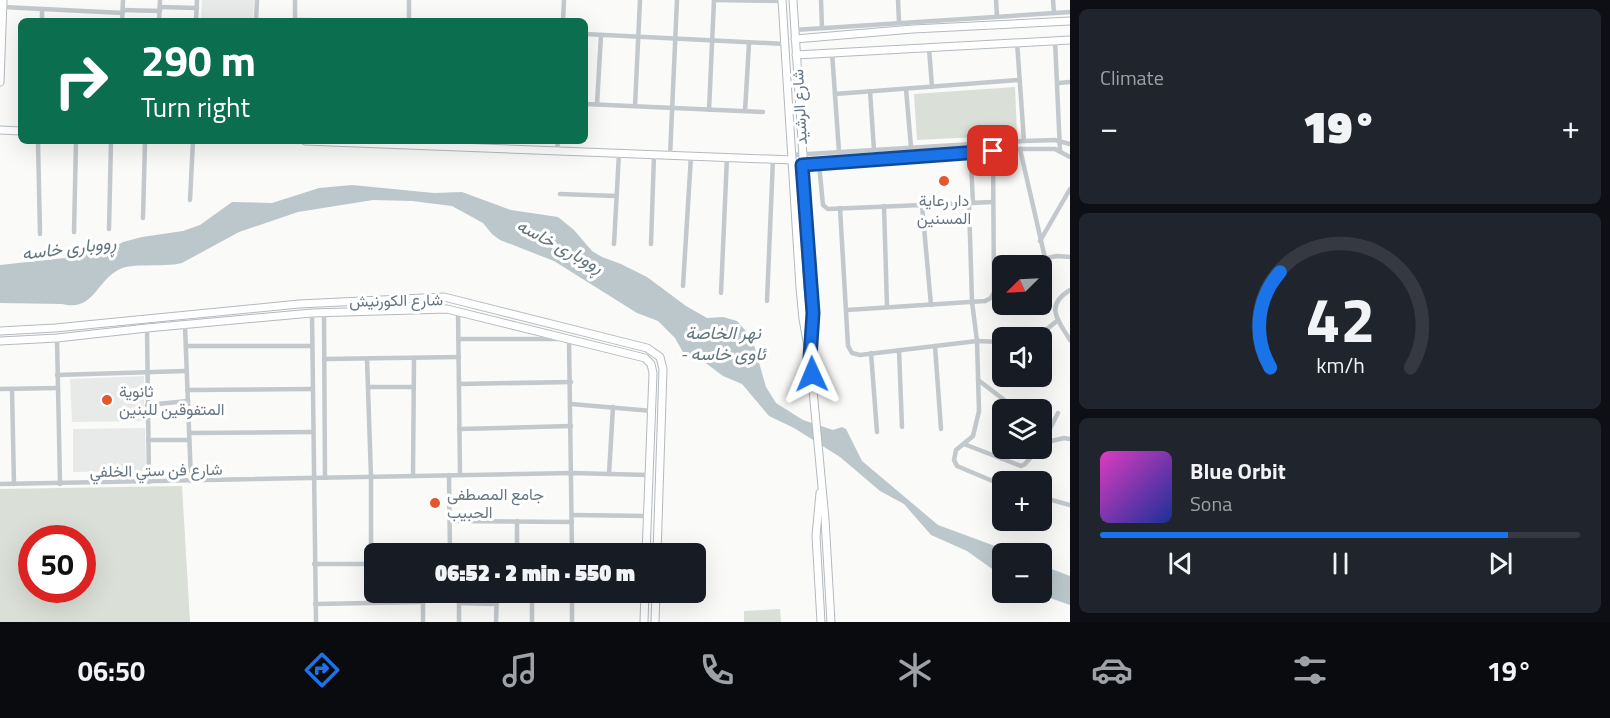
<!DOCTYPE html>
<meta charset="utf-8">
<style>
body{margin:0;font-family:"Titillium Web",Vazirmatn,sans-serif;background:#20242c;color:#f1f3f6;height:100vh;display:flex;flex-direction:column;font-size:22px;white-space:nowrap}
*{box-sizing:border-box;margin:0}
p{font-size:20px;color:#9ea1a6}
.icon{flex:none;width:33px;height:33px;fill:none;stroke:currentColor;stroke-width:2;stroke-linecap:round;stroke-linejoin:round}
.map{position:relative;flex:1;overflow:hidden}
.details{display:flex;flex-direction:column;gap:9px;padding:9px;background:#0d0f14;width:540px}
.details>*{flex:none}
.guide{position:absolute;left:18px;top:18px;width:570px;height:126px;border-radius:9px;box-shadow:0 6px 24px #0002;background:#0b6e4f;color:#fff;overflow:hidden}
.needle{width:39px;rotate:246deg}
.buttons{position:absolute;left:992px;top:255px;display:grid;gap:12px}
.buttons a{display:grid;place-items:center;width:60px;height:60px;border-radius:9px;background:#171b24;box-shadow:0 6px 24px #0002;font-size:30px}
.speed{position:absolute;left:18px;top:525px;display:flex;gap:12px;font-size:30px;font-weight:700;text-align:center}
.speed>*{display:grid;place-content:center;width:78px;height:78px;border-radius:50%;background:#171b24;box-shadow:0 6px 24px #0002;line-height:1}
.speed .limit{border:9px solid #d22;background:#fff;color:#111}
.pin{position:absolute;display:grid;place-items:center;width:51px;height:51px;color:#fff;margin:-26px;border-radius:12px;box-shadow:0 3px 9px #0006}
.me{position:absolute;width:66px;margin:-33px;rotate:359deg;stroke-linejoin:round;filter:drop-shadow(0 0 4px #0008)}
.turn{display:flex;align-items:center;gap:21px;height:126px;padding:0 24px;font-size:27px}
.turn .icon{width:78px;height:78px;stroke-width:2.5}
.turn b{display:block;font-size:42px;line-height:51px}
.big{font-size:45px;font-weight:800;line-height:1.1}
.details .widget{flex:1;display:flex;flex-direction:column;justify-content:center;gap:9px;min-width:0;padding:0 21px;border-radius:9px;background:#20242c}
.details .dial{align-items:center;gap:0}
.dial svg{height:156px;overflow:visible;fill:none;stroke:#363941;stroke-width:7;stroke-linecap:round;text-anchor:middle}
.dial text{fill:#f1f3f6;stroke:none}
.song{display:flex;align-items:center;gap:18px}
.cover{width:72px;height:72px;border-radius:9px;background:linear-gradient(135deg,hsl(310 70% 55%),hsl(230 70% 35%))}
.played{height:6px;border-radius:3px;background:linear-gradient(90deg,#1a73e8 85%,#363941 85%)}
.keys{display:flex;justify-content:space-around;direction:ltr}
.heat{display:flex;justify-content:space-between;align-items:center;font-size:33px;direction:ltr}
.trip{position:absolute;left:364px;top:543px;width:342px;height:60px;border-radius:9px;background:#171b24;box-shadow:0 6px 24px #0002;font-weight:800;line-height:60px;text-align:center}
.tab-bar{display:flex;height:96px;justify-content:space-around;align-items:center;background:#090b0e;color:#9ea1a6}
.tab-bar .icon{width:42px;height:42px}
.tab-bar .selected{color:#1a73e8}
.tab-bar b{font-size:27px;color:#f1f3f6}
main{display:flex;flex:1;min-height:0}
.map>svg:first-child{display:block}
.built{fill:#e8e9e9}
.green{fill:#dadfd7;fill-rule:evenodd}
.water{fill:#bbc7cb}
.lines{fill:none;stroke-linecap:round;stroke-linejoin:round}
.secondary-casing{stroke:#b3babf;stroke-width:9}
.street{stroke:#c3c8cc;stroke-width:4.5}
.secondary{stroke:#fff;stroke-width:7}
.route-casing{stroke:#114b97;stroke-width:15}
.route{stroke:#1a73e8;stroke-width:10}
.poi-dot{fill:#e4572e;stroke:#fff;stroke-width:2}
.labels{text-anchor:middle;stroke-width:6;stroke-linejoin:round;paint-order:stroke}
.street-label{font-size:16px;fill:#657683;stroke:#fff}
.poi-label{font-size:16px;fill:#657683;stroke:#fff;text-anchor:start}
.water-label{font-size:18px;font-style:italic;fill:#60757c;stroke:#fff}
</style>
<main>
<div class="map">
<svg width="1070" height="622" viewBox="0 0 1070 622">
<rect width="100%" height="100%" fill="#fafaf8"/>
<g class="built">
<path d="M202 0H254L253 21H201Z"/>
<path d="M144 376V421L72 422 70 379Z"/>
<path d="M145 428 146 471 73 472V429Z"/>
</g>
<g class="green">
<path d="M1015 87 1017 135 917 140 914 94Z"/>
<path d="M182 486 190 622H0V489ZM32 538H82V590H32Z"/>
<path d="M780 609 781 622H744V611Z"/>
</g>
<g class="water">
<path d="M352 185 434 193 462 192 511 210 558 217 574 230 592 251 602 257 621 264 647 277 686 306 707 318 723 317 737 321 752 338 766 387 776 403 803 420 833 430 842 427 846 429 862 461 938 525 1014 553 1002 554V576L967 551 931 535 904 504 880 491 840 457 794 428 769 416 742 384 723 376 703 361 684 354 675 338 658 321 637 313 554 261 500 240 492 234 483 223 452 206 412 201 373 200 298 212 239 232 182 263C163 268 132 262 118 270 96 282 93 312 62 304L0 303V265L74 257 114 247 123 242 142 237 183 231 200 225 232 202 272 203 319 188Z"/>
<path d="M1041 565 1070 576V605L1036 593 1041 592Z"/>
</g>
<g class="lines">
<defs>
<g id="secondary">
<path d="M782 0 800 288 803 319 810 358 825 519 831 622"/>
<path d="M793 0 813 313 811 347"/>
<path d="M795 39 913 29 1070 21"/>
<path d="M796 55 1070 40"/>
<path d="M0 82 3 0"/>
<path d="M0 130 21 131"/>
<path d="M305 141 792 160"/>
<path d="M0 331 55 328 299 304 444 297 647 348 660 357 663 369 657 554"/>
<path d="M0 341 57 338 147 328 312 313 447 309 645 358 651 364 653 373 646 554"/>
<path d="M820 493 816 536 821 622"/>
<path d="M644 622 645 592"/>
<path d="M655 622 656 592"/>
</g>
</defs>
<use href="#secondary" class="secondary-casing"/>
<g class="street">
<path d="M714 0 783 1"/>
<path d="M821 0 822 28"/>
<path d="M898 0 899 22"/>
<path d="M996 0 997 16"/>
<path d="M1053 0 1054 13"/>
<path d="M3 7 123 13"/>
<path d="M160 7 197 8"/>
<path d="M123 10 160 11"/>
<path d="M295 20 372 21"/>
<path d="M42 21V10"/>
<path d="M122 21 123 0"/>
<path d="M159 21 160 0"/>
<path d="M196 21 197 0"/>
<path d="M256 21 257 0"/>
<path d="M295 21V0"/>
<path d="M409 21V0"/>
<path d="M563 21 564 0"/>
<path d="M794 30 1070 12"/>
<path d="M585 34 785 44"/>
<path d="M1055 40 1060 151"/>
<path d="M1017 42 1024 141"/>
<path d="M929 48 932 87"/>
<path d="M832 52 839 152"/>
<path d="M1058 83 1070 82"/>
<path d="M906 89 911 147"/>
<path d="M870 91 874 150"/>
<path d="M835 94 1019 80"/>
<path d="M585 104 763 112"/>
<path d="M597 104 601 35"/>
<path d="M635 106 640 0"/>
<path d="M709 110 714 0"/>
<path d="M745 111 749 43"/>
<path d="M38 141 40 234"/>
<path d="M970 144 973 203"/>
<path d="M1020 149 1045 258"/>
<path d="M557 150 558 141"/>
<path d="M792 155 1024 141 1055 140 1070 144"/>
<path d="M670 156 677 0"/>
<path d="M819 164 823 205 828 209 993 202"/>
<path d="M793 165 1020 149H1055L1070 157"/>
<path d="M560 194 616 196"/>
<path d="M190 200 193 141"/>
<path d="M969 203 972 302 977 341 979 411 973 436 956 450 954 460 957 466 1002 485"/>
<path d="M922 205 931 305"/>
<path d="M884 206 887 307"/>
<path d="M840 208 848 346 852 353 860 355 977 341 1002 342"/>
<path d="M143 218 145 141"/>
<path d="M109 229 111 141"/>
<path d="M74 232 76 141"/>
<path d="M1040 241 1070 189"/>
<path d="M614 244 619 153"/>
<path d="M651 244 654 155"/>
<path d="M1016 264 1057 256 1070 257"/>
<path d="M683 286 691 156"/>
<path d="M1070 290C1044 306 1058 320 1070 340"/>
<path d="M721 293 727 157"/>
<path d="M767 301 773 159"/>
<path d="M847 310 985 301 991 298 994 292 993 151"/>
<path d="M458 311 460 475"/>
<path d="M312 313 316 622"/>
<path d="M324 313 325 478"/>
<path d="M185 326 191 481"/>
<path d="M147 328 149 482"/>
<path d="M57 338 60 484"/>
<path d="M1036 338 1058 320"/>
<path d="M458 339H558"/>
<path d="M569 339 572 554"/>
<path d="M186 346H312"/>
<path d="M935 346 941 429"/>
<path d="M899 350 902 427"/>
<path d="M871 353 877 432"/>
<path d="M324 359 459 357"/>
<path d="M367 359 371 477V564"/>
<path d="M57 375 186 371"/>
<path d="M978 380 1011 405"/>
<path d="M459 384 571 382"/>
<path d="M368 387H413"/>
<path d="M0 389 57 388"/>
<path d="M12 389 14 484"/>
<path d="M187 390 312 389"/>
<path d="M571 404 652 411"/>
<path d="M147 405 188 401"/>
<path d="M459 429 571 426"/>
<path d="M189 433 312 432"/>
<path d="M148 440H189"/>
<path d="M1043 443 1064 438 1070 439"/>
<path d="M964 444 1021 466 1025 464 1039 448"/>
<path d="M1041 446 1058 413"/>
<path d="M1002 459 1009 448"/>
<path d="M609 474 613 407"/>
<path d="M449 475 450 554"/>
<path d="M413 476 414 358"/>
<path d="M0 484 572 473 649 475"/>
<path d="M1041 497 1070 505"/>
<path d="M572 515 647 516"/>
<path d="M450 521 572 522"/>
<path d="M517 554V521"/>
<path d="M314 564H375"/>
<path d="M572 592V622"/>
<path d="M459 603 496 604"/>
<path d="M315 604 423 602"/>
<path d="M423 622V592"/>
<path d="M459 622V592"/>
<path d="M496 622 497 592"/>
<path d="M532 622V592"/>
</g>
<use href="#secondary" class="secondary"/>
</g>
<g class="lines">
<defs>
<path id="route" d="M812 374 810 358 813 313 802 165 993 151"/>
</defs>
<use href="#route" class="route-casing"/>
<use href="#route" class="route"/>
</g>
<g class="poi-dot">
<circle cx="944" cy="181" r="6"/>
<circle cx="107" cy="400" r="6"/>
<circle cx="435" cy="503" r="6"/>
</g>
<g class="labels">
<g class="street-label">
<text transform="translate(799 107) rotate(-93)" y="6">شارع الرشيد</text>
<text transform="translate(396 300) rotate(-1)" y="6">شارع الكورنيش</text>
<text transform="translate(156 470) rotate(-1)" y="6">شارع فن ستي الخلفي</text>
</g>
<g class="poi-label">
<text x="944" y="206" text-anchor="middle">دار رعاية<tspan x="944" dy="18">المسنين</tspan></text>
<text x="119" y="397">ثانوية<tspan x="119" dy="18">المتفوقين للبنين</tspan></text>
<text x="447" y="500">جامع المصطفى<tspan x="447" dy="18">الحبيب</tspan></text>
</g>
<g class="water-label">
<text transform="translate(560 246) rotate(28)" y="6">ڕووباری خاسە</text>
<text transform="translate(69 248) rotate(-7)" y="6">ڕووباری خاسە</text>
<text x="723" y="339">نهر الخاصة<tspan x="723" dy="21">- ئاوی خاسە</tspan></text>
</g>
</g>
</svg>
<div class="buttons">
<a><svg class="needle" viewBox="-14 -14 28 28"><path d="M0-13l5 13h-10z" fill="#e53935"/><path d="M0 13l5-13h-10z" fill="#9ea1a6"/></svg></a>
<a><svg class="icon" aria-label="sound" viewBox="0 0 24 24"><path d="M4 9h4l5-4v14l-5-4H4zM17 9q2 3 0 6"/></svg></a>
<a><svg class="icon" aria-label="layers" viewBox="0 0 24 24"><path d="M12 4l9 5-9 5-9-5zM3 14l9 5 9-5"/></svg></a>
<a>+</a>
<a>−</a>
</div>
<div class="speed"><div class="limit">50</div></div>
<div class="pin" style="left:993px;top:151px;background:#d93025"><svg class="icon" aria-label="arrive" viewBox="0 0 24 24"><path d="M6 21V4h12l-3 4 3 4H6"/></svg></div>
<svg class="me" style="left:812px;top:374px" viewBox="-20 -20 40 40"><path d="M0-17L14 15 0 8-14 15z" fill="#1a73e8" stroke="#fff" stroke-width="4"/></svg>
<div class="trip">06:52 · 2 min · 550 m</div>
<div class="guide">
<div class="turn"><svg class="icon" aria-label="right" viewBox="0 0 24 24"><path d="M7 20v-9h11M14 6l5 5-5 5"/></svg><div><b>290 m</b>Turn right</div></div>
</div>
</div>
<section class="details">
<div class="widget"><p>Climate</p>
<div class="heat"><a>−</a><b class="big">19°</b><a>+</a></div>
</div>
<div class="widget dial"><svg viewBox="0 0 100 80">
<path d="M14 69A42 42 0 1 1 86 69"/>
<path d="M14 69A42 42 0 0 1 19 20" stroke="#1a73e8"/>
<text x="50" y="56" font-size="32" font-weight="700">42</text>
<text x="50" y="72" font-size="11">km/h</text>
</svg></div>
<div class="widget">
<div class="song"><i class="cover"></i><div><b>Blue Orbit</b><p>Sona</p></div></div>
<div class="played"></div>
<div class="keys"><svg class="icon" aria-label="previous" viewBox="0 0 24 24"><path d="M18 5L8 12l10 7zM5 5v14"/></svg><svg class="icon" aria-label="pause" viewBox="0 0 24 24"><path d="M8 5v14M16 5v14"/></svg><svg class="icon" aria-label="next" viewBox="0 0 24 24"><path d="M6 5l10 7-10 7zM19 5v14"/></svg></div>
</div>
</section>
</main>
<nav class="tab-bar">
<b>06:50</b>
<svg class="icon selected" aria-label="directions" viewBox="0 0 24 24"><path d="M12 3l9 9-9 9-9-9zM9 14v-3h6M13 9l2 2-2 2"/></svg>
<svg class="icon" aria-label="music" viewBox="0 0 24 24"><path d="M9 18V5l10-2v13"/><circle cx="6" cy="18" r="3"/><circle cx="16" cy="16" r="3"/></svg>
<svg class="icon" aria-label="phone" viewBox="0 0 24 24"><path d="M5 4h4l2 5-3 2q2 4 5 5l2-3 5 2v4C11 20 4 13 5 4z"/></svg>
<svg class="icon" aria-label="climate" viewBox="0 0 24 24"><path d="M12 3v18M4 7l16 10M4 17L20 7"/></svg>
<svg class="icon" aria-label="car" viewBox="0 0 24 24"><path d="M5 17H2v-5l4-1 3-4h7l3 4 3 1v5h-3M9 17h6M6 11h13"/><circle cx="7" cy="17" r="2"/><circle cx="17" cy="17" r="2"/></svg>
<svg class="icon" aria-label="filters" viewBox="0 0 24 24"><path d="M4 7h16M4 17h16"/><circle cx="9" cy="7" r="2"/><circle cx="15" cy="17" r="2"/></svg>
<b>19°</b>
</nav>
